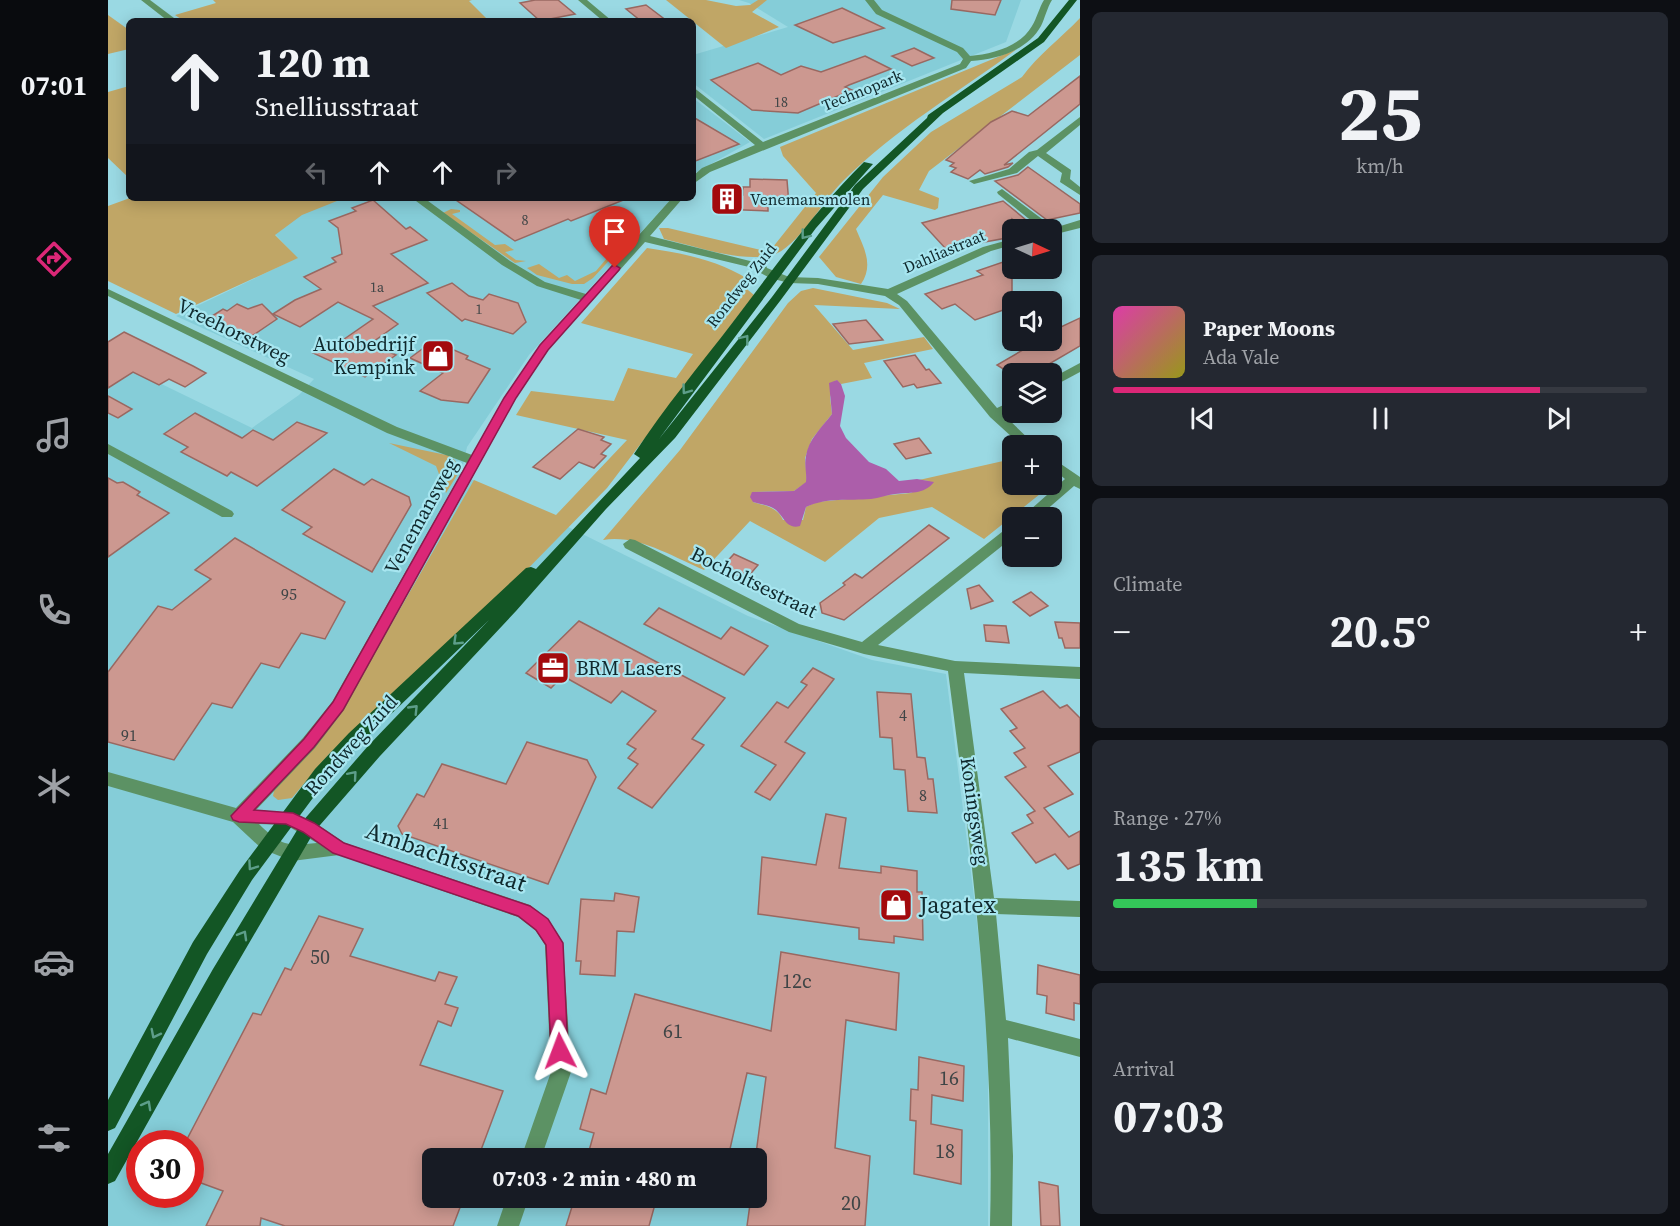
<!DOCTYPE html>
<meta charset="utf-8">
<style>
body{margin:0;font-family:"Source Serif 4",serif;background:#242831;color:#f1f3f6;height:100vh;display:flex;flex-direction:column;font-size:22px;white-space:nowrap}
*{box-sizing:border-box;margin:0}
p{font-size:20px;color:#9ea1a6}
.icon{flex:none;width:33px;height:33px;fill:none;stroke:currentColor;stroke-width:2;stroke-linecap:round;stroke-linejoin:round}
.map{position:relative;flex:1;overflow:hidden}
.sheet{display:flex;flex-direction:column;gap:12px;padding:12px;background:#0d0f14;width:600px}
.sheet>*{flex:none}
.top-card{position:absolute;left:18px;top:18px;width:570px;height:183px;border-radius:9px;box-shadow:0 3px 15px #0003;background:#171b24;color:#f1f3f6;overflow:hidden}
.needle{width:39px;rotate:94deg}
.buttons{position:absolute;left:894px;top:219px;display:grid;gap:12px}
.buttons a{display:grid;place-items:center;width:60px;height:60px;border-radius:9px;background:#171b24;box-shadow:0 3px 15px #0003;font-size:30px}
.speed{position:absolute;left:18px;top:1130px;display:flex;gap:12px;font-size:30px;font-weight:700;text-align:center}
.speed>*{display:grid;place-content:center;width:78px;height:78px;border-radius:50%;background:#171b24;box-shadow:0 3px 15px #0003;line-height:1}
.speed .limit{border:9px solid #d22;background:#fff;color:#111}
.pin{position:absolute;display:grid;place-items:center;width:51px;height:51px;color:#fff;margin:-62px -26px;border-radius:50% 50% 50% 0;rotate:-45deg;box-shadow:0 0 6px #0007}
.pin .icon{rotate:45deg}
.me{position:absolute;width:66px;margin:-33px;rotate:357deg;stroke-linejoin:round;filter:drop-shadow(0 0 4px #0008)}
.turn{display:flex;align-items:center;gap:21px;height:126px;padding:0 30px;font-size:27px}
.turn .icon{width:78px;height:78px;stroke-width:2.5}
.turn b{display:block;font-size:42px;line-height:51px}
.lanes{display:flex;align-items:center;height:57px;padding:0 30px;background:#0003;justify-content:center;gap:30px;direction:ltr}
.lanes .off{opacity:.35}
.big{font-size:45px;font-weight:700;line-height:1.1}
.sheet .tile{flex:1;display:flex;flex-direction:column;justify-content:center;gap:9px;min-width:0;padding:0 21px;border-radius:9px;background:#242831}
.sheet .dial{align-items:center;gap:0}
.dial b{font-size:78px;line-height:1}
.song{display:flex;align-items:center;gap:18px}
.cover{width:72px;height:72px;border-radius:9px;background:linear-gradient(135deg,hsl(320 70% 55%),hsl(60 70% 35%))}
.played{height:6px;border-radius:3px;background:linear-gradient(90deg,#db2777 80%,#363941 80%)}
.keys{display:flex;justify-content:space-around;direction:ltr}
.heat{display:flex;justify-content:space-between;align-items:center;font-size:33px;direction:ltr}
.charge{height:9px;border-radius:4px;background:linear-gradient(90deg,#34c759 27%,#363941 0)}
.trip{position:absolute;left:314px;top:1148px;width:345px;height:60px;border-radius:9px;background:#171b24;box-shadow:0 3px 15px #0003;font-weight:700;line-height:60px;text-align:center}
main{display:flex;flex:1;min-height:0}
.tab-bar{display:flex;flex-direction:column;width:108px;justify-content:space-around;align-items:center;background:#090b0e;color:#9ea1a6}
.tab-bar .icon{width:42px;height:42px}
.tab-bar .on{color:#db2777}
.tab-bar b{font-size:27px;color:#f1f3f6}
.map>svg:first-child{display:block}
.built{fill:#85cdd8;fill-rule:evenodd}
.green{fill:#c0a666}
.water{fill:#ac5eaa}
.building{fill:#cc9890;stroke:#996861;stroke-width:1.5}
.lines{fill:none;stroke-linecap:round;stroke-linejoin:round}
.minor{fill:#5c9264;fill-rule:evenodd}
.major{fill:#135625;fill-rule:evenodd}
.oneway{stroke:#5d9e8a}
.route{fill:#db2777;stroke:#8e194d;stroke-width:1.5}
.labels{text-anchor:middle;stroke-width:4.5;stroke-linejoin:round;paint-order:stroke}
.far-number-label{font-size:14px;fill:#3f4546}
.far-street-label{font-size:16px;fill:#10292d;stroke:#a7e6f0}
.far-poi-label{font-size:16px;fill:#10292d;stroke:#a7e6f0;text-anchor:start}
.number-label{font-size:16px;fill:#3f4546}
.street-label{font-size:20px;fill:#10292d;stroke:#a7e6f0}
.poi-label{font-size:20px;fill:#10292d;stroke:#a7e6f0;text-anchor:end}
.near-number-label{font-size:20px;fill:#3f4546}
.near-street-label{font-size:24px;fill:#10292d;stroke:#a7e6f0}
.near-poi-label{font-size:24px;fill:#10292d;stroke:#a7e6f0;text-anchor:start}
</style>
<main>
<nav class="tab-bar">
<b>07:01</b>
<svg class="icon on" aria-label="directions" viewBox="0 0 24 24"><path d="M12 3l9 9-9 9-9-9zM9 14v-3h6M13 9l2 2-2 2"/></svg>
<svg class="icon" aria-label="music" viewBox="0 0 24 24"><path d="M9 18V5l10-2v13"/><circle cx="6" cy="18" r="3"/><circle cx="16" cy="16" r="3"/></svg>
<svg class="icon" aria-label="phone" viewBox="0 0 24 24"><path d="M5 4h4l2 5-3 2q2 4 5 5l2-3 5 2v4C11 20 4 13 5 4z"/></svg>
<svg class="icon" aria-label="climate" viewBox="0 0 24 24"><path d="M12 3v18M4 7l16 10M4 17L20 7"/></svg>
<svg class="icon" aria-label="car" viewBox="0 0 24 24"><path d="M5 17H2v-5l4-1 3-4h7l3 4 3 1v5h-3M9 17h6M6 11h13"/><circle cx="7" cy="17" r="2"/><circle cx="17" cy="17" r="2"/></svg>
<svg class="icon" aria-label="filters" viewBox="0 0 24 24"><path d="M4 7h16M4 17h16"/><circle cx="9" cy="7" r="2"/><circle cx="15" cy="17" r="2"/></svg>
</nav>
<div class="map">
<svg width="972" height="1226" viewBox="0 0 972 1226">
<rect width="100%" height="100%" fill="#9ad9e3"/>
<g class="built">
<path d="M631 0H913L898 42 656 139 585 83V55L680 27 641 3Z"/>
<path d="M585 98 642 142 585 174Z"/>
<path d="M209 198H564L421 355 359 447 353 474 640 616 764 660 838 674 867 905 880 1027V1226H0V358L144 428 191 395 206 379 68 316 189 258 157 223ZM32 1143H82V1194H32ZM324 1158H648V1197H324Z"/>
</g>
<g class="green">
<path d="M105 0H364L361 1 381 21H76L67 15 108 3Z"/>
<path d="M558 0H598L628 6 642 5 650 0H659L644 12 671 27 618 48Z"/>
<path d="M0 15 21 30V49L0 54Z"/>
<path d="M972 18V55L821 171 811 190 831 198 830 208 827 210 775 195 748 229C756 248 766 265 753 284L728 277 711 257 775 177 823 132 914 77C930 55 953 38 972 18Z"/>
<path d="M909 49C851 92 787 129 735 181 715 200 689 249 664 255 633 263 587 246 556 239L551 228H560L661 252 708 193 675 156 672 147Z"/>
<path d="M21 86V178L0 158V92Z"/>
<path d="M22 198H233L234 199 194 215 167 235 190 258 68 314 0 281V206Z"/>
<path d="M343 209 352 210V212L344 214 387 245 397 244 406 250 397 252 408 260 418 261 407 263 335 213Z"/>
<path d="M516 238 520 240 485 278 476 284H464L429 275 419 268 431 264 451 278 459 275 467 281 488 271Z"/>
<path d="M539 248C574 253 609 260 640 279V290L646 295 499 488 397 592 221 754 184 798 170 800 165 796 166 791 229 719 366 480 448 515 519 440 408 415 423 391 506 401 520 368 568 378 585 354 473 323Z"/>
<path d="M705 288 779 303 792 309 706 305 745 350 816 337 825 349 756 363 764 378 733 384 728 380 722 397 724 414 704 439 697 458 699 482 686 491 644 492 645 502C658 506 669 507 675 520H695L698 507 708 502 803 493 821 481 811 480 904 459V484L942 486 876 539 824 507 771 518 717 562 642 521 596 570C565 557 529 534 495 540L572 450 680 303 693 291Z"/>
<path d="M281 443 343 456 351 466V472L338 493 328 466Z"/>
</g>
<path class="water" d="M729 380 733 384 737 396 732 426 738 438 761 462 778 469 791 481 809 479 826 482C816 495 801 492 787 494 779 495 771 498 763 499 740 501 720 497 698 507L692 526C677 530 676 514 665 508 659 505 652 504 645 502L642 497 644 492 686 491 698 482C699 473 696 465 698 456 700 440 714 427 724 414L721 383Z"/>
<g class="building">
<path d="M427 0H450L467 14 432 21 412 3Z"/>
<path d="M844 0H893L887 15 843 9Z"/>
<path d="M538 5 559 21H533L518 9Z"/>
<path d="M734 8 776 28 725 43 687 25Z"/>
<path d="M806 48 826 58 804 66 784 56Z"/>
<path d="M757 56 783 69 741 85 737 87 744 90 690 113 644 110 603 80 650 63 673 75 693 66 713 72Z"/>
<path d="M972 76V104L896 165 905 163 900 167 877 174 872 170 860 179 843 172 848 168 842 166 846 163 838 160 883 122 904 111 920 116Z"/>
<path d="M585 117 631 144 585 162Z"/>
<path d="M920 167 972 204V213L939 220 887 181 910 175Z"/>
<path d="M642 179 679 180 681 205 660 204V211L611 209V195H635V187H642Z"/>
<path d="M345 198H518V199L463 221 460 219 407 241Z"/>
<path d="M265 200 298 229 302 227 319 240 283 254 320 283 265 306 290 324 262 344 288 355 257 377 205 353 223 341 229 344 265 319 230 302 192 327 165 314 187 300 213 289 196 277 228 262 224 258 234 254 230 228 221 221 248 211 244 208Z"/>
<path d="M895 201 923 224 914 226 904 219V237L838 249 814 223Z"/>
<path d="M895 262 904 269V307L867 320 847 304 834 309 817 294 875 275 869 271Z"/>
<path d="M344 283 361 296 375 300 381 294 410 303 418 322 405 334 357 319 354 321 319 293Z"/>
<path d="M129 304 140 309 154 304 169 319 141 338 101 318 115 309 119 311Z"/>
<path d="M972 318V346L924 374H903L889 365 932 340H944V321L953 327Z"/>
<path d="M758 320 775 340 741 344 725 324Z"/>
<path d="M16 332 85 366 98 373 77 387 61 379 51 385 25 372 0 388V342Z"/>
<path d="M325 341 360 356 358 359 382 369 360 403 333 400 312 391 335 373 302 358Z"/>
<path d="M807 355 818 370 821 369 833 383 809 388 806 384 795 387 776 361Z"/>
<path d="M0 396 24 409 10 418 0 413Z"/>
<path d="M87 413 134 438 145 430 165 440 189 422 219 433 149 486 123 472 119 476 73 452 80 447 56 434Z"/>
<path d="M470 429 496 437 493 440 503 444 493 454 498 456 486 468 471 462 452 479 425 467Z"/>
<path d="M811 438 823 453 798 459 786 444Z"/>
<path d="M226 469 256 485 264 479 301 497 303 505 264 572 195 534 204 527 174 510Z"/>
<path d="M0 478 9 483 15 482 32 492 29 495 61 513 0 557Z"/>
<path d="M821 525 841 538 736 620 714 613 712 603 737 585 735 583 747 574 754 578Z"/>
<path d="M127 538 237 602 217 639 193 633 171 668 153 663 124 708 104 703 66 760 0 742V672L50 606 64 610 103 579 87 570Z"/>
<path d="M626 554 650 565 638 579 613 568Z"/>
<path d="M871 585 885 601 863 609 859 589Z"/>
<path d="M923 592 940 606 922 616 905 602Z"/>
<path d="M551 608 613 639 623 627 660 646 636 675 536 624Z"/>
<path d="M471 621 617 698 584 739 596 745 544 808 510 788 530 764 520 758 528 749 519 744 548 711 514 691 503 703 455 676 443 688 418 673Z"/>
<path d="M947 622 972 623V648H957L954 638H951Z"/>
<path d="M876 625 898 626 901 643 878 641Z"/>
<path d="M705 668 726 679 677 742 697 753 662 800 647 792 668 765 633 746 669 702 680 708 699 685 693 682Z"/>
<path d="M935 691 952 708 959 705 972 718V752L940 766 965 794 936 808 961 837 972 831V864L960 869 947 854 928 863 904 833 925 823 919 815 927 811 897 777 918 767 906 753 917 748 902 731 909 728 893 709Z"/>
<path d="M769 692 803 694 809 757 817 758 820 779H825L829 813 800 811 797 770 786 769 784 738 772 737Z"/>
<path d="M419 742 479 760 488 777 440 884 294 834 290 826 309 794 316 797 334 764 398 784Z"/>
<path d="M718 814 738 818 731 868 773 873V866L809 871V892H814L815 940 786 936V943L751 939V928L650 914 654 857 708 865Z"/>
<path d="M507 893 531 897 526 932 509 931 507 976 472 974 473 961H468L473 899 506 901Z"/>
<path d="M211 916 255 929 242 956 327 981 331 972 349 977 337 1004 350 1008 343 1026 330 1021 312 1065 395 1091 370 1158H324V1197H356L345 1226H177L153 1218 152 1226H98L115 1191 82 1179V1143H77L145 1013 153 1015 177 968 183 970Z"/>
<path d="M673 952 791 973 788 1030 738 1020 727 1148 762 1156 757 1226H639L643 1197H648V1154L658 1077 639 1073 620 1158H479L486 1133 472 1129 483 1089 498 1094 527 994 663 1031Z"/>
<path d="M930 965 972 975V1004L966 1003V1020L938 1013 939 996 929 994Z"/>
<path d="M811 1057 856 1066 855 1101 824 1095 823 1124 854 1130 853 1184 806 1174 808 1121 802 1120 803 1089 810 1090Z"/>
<path d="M931 1182 950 1186 952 1226H933Z"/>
<path d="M467 1197H549L541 1226H458Z"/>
</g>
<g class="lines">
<g class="minor">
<path d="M33 0H42L70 21H60Z"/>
<path d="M470 0H479L504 21H495Z"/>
<path d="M757 0H766L774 10 855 48 862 56C884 54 912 47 924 26 929 18 931 8 936 0H944C939 8 937 18 933 26 919 51 889 59 863 61L858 68 602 172 585 184V176L594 168 647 145 585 95V87L655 142 852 64 855 59 849 52 768 14Z"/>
<path d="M972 117V125L938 153 963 170 962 179 972 187V195L952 182 954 173 930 156 909 173 866 184 861 181 901 169 921 152 929 150Z"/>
<path d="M894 189 946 228 972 220V228L944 235V230H935L890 194 889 192Z"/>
<path d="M304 198H316L402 261 437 282 478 294 564 198H575L542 236 658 265 659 268 681 277 710 278 780 289 875 247 904 239V245L883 251 789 294 799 301 889 408 904 401V410L896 415 928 446H914L882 417 791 305 777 296 710 284 681 283 662 278 641 267 537 242 440 350 408 398 236 710 207 748 148 810 186 813 206 822 237 843 422 905 440 919 455 943 463 1072 433 1158H413L443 1072 437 945 428 931 410 917 231 855 184 861 154 849 125 822 0 786V772L128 808 195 738 224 702 359 463 279 433 0 296V289L289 427 364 455 396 398 432 345 473 300 429 286 394 265ZM151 824 178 825 209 843C179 846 173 846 151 824Z"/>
<path d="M972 363V372L944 387V378Z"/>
<path d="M0 444 124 511 126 514 124 517H114L0 454Z"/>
<path d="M944 458 972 477V489L966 486 929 518H913L957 479 944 468Z"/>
<path d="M904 526V538L770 645 847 661 972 667V679L856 673 886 898 972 901V917L888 914 898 1020 972 1039V1057L900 1038 905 1156 904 1226H882C887 1038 864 857 840 671L756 654 681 632 517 548 515 544 522 539 527 540 691 624 754 642 899 528Z"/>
<path d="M399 1197H421L411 1226H389Z"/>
</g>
<path class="major" d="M961 0H969L936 42 835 113 755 189 672 301 567 438 498 509 408 611 272 756 206 832 119 981 7 1181 0 1184V1154L105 969 194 822 260 746 381 620 253 743 219 779 144 880 99 954 7 1128 0 1131V1100L85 942 132 870 207 769 241 733 418 568 423 567 428 569 532 458 526 454C556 408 592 365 625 322 667 267 707 210 756 162L765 164 708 228 551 439 664 297 747 185 819 118 820 115 930 38Z"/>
</g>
<defs><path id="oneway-chevron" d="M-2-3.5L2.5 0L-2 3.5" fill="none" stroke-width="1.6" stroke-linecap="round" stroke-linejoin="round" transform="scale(1.5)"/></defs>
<g class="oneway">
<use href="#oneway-chevron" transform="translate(697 235) rotate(128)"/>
<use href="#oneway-chevron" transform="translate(637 339) rotate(-52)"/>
<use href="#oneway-chevron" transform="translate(578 390) rotate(126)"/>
<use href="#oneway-chevron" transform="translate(349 641) rotate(136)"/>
<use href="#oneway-chevron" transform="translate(306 709) rotate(-46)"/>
<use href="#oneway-chevron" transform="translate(245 775) rotate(-49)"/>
<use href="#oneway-chevron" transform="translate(144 866) rotate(125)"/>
<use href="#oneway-chevron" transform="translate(135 935) rotate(-60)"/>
<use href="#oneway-chevron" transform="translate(47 1034) rotate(117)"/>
<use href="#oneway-chevron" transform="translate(39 1105) rotate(-61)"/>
</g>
<path class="route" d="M507 265 512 268 511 270 440 350 408 398 235 710 206 747 146 810 185 813 206 823 236 843 422 906 440 919 455 943 460 1051 458 1057 452 1059 445 1057 443 1051 438 945 428 930 410 916 225 853 195 832 178 824 131 822 125 820 123 816 196 739 225 702 396 398 432 345 504 266Z"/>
<defs>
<symbol id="building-square" viewBox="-11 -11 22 22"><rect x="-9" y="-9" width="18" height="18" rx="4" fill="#a30a0d" stroke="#a7e6f0"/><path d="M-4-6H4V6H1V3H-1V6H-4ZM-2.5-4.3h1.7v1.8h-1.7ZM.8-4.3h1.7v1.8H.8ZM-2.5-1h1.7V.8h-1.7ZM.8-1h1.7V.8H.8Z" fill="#fff"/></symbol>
<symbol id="shop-square" viewBox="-11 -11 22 22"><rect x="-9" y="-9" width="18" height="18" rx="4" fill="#a30a0d" stroke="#a7e6f0"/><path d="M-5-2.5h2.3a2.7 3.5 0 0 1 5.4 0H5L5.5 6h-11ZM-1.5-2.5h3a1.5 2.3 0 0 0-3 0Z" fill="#fff"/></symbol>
<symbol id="office-square" viewBox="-11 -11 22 22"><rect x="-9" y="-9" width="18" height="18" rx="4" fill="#a30a0d" stroke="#a7e6f0"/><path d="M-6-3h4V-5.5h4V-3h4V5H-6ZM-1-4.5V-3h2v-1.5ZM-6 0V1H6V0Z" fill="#fff"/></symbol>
</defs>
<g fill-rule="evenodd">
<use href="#building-square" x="600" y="180" width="38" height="38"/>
<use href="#shop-square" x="311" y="337" width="38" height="38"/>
<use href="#office-square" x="426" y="649" width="38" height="38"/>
<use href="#shop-square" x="769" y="886" width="38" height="38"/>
</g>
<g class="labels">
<g class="far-number-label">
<text x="673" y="107">18</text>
<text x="417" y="225">8</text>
<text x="269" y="292">1a</text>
<text x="371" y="314">1</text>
</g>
<g class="far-street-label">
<text transform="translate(754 90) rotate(-22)" y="6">Technopark</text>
<text transform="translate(836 251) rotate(-23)" y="6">Dahliastraat</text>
<text transform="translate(633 285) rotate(-52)" y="6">Rondweg Zuid</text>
</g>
<g class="far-poi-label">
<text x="642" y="205">Venemansmolen</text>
</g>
<g class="number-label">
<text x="181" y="600">95</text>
<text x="795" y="721">4</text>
<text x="21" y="741">91</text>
<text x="815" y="801">8</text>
<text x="333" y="829">41</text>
</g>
<g class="street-label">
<text transform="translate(126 331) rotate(26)" y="7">Vreehorstweg</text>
<text transform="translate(313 516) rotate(-61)" y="7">Venemansweg</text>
<text transform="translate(646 582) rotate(26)" y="7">Bocholtsestraat</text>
<text transform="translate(243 745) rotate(-48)" y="7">Rondweg Zuid</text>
<text transform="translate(867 811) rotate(82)" y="7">Koningsweg</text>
</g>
<g class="poi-label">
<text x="307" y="351">Autobedrijf<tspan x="307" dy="23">Kempink</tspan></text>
<text x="468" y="675" text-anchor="start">BRM Lasers</text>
</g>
<g class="near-number-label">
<text x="212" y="964">50</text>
<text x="689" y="988">12c</text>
<text x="565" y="1038">61</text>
<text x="841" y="1085">16</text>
<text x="837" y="1158">18</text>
<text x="743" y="1210">20</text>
</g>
<g class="near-street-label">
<text transform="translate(338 857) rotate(19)" y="8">Ambachtsstraat</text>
</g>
<g class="near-poi-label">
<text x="811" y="913">Jagatex</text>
</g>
</g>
</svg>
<div class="buttons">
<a><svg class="needle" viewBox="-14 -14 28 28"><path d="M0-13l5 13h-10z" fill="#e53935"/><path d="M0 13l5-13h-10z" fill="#9ea1a6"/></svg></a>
<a><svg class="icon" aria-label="sound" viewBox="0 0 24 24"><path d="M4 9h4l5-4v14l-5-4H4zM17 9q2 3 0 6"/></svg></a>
<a><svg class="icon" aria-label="layers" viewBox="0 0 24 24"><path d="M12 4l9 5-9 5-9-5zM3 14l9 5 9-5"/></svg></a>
<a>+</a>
<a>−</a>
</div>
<div class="speed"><div class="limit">30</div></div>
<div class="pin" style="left:507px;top:268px;background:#d93025"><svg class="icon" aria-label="arrive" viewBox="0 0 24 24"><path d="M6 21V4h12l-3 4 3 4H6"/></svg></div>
<svg class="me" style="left:452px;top:1051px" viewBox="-20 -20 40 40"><path d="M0-17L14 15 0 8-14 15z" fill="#db2777" stroke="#fff" stroke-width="4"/></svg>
<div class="trip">07:03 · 2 min · 480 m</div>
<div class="top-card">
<div class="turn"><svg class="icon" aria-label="ahead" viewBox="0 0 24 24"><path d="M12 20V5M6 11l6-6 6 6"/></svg><div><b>120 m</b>Snelliusstraat</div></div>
<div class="lanes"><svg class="icon off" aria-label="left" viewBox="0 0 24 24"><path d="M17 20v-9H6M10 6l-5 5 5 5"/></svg><svg class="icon" aria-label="ahead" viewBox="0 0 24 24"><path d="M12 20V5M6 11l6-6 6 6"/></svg><svg class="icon" aria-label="ahead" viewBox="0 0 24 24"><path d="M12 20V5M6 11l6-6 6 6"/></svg><svg class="icon off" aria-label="right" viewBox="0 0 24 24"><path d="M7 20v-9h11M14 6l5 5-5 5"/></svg></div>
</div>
</div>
<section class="sheet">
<div class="tile dial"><b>25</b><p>km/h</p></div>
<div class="tile">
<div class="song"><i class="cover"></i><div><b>Paper Moons</b><p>Ada Vale</p></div></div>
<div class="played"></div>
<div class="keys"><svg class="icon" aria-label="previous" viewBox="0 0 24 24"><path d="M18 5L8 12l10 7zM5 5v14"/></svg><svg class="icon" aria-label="pause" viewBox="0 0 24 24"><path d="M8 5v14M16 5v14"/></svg><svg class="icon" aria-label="next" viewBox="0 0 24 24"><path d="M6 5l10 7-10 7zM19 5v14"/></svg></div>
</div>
<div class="tile"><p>Climate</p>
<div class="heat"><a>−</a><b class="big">20.5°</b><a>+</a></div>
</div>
<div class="tile"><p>Range · 27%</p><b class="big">135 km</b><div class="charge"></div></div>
<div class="tile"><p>Arrival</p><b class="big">07:03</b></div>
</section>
</main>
